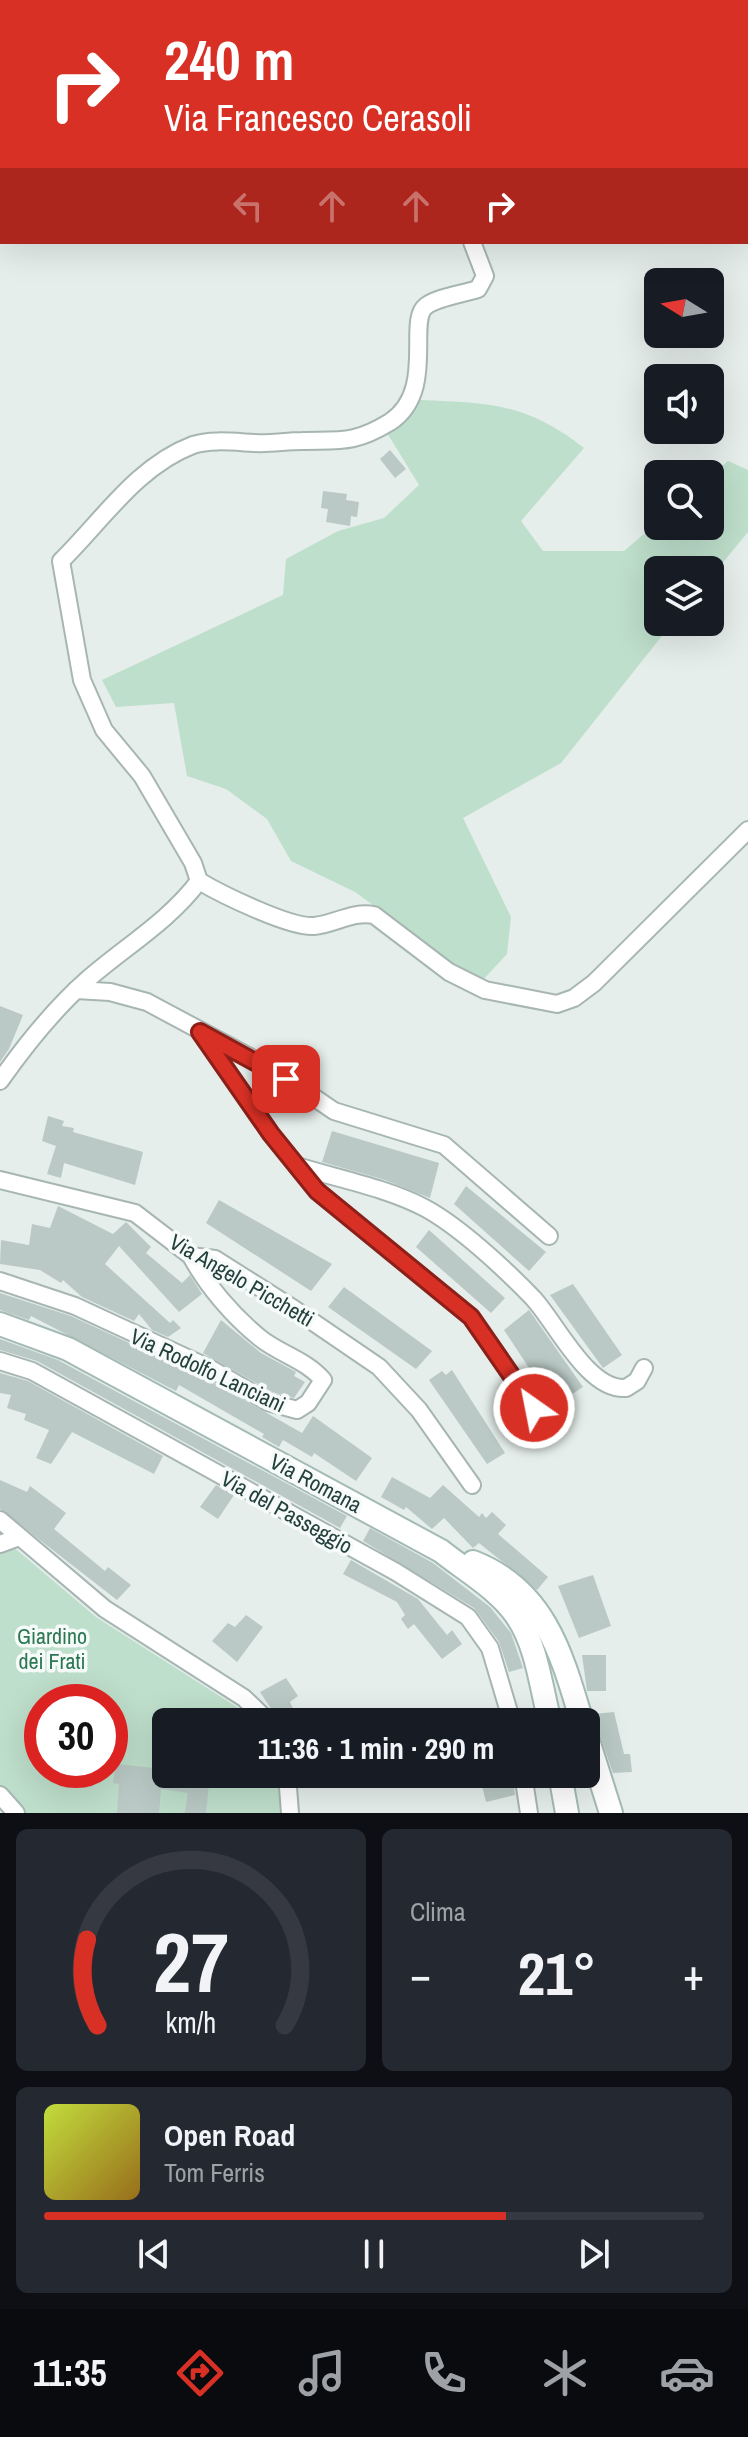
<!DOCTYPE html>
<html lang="it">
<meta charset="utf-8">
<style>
body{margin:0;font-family:"Archivo Narrow",sans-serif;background:#242831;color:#f1f3f6;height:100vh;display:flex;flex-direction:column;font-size:30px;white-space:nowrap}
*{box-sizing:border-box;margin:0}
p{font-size:26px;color:#9ea1a6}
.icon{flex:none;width:44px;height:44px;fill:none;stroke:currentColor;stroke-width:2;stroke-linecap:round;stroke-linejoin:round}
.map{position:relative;height:1813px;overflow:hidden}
.details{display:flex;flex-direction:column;gap:16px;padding:16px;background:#0d0f14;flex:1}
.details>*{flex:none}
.guide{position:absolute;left:0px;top:0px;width:748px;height:244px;box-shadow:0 8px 32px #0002;background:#d93025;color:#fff;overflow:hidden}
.needle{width:52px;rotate:281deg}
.fabs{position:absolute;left:644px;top:268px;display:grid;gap:16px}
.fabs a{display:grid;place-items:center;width:80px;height:80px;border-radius:12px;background:#171b24;box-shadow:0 8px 32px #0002;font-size:40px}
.speed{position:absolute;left:24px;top:1684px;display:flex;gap:16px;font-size:40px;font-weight:700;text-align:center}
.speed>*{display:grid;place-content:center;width:104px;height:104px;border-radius:50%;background:#171b24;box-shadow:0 8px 32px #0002;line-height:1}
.speed .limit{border:12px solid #d22;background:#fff;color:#111}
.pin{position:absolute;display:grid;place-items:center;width:68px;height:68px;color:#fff;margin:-34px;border-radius:16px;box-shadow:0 4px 12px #0006}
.me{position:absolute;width:88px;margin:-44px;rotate:327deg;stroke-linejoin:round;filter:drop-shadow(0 0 6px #0008)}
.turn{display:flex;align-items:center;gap:28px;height:168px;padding:0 32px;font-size:36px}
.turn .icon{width:104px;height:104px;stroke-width:2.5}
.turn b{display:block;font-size:56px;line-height:68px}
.lanes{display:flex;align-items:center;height:76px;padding:0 32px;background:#0003;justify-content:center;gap:40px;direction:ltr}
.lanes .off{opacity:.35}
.big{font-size:60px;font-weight:700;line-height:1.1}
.details .widget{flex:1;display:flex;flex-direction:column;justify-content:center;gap:12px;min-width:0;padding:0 28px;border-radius:12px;background:#242831}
.details .dial{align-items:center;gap:0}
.dial svg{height:208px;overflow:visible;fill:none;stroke:#363941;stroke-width:7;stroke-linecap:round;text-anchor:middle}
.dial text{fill:#f1f3f6;stroke:none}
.song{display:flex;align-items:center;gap:24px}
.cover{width:96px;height:96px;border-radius:12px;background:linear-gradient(135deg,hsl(70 70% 55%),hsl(40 70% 35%))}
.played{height:8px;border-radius:4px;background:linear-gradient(90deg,#d93025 70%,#363941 70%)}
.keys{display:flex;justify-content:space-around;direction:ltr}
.heat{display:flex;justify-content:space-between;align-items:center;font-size:44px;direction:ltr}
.details .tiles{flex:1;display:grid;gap:16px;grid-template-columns:1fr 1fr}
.widget:last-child{grid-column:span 2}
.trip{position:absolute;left:152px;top:1708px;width:448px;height:80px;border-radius:12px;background:#171b24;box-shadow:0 8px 32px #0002;font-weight:700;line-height:80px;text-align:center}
.tabs{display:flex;height:128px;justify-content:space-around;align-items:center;background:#090b0e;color:#9ea1a6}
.tabs .icon{width:56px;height:56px}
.tabs .on{color:#d93025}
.tabs b{font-size:36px;color:#f1f3f6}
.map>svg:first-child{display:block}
.green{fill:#bedfcb;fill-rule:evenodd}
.building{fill:#bac9c5}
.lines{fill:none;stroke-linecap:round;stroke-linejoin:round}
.street-casing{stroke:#a7b6b3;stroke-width:20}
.secondary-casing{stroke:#a3bab5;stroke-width:26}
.street{stroke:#fff;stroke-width:16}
.secondary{stroke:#fff;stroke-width:22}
.route-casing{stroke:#8d1f18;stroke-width:20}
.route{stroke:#d93025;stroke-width:14}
.labels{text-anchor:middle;stroke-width:7;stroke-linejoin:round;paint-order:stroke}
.street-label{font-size:22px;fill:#23403d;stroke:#f6faf9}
.park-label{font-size:22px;fill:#2d7854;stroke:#f6faf9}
</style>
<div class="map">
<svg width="748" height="1813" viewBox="0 0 748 1813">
<rect width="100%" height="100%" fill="#e5eeeb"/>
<g class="green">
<path d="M420 400C490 403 526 403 584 448L521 521 543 551H624L658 522V526H710V477L728 461 748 470V532L710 578V570H658V622H673L561 763 463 818 511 917 507 954 481 982 432 954 395 921 355 892 291 861 267 819 226 789 187 776 174 703 116 707 102 680 283 595 286 559 338 531 384 518 419 485 387 433Z"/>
<path d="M11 1545 96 1617 257 1720 166 1722V1774H283V1813H24L0 1787V1552ZM42 1702H110V1770H42Z"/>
</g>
<g class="building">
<path d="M390 450 406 469 395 478 380 459Z"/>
<path d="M323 491 347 494 346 500 359 502 357 517 351 516 350 526 326 522 328 509 321 508Z"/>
<path d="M0 1006 23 1015 9 1049 0 1062Z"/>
<path d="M48 1116 64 1121 62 1126 74 1128 73 1132 143 1152 135 1185 64 1163 61 1178 47 1174 56 1146 42 1141Z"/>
<path d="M332 1131 439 1163 430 1198 382 1179 322 1162Z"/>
<path d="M466 1186 546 1252 529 1271 454 1204Z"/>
<path d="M219 1200 332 1264 311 1291 206 1223Z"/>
<path d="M58 1206 113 1234 126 1222 151 1247 146 1253 182 1283 190 1275 202 1294 179 1312 119 1246 105 1264 170 1323 173 1320 181 1328 168 1337 152 1330 139 1314 134 1321 82 1297 63 1280 61 1283 40 1270 0 1264 1 1240 29 1245 32 1224 50 1228Z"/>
<path d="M429 1230 505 1298 491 1313 416 1247Z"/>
<path d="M573 1284 622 1355 603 1368 550 1295Z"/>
<path d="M344 1287 432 1351 416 1369 328 1307Z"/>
<path d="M0 1293 71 1316 203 1377 302 1433 313 1416 372 1458 356 1481 314 1453 312 1457 283 1440 279 1447 262 1437 264 1434 179 1385 176 1391 31 1316 29 1320 0 1310Z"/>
<path d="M529 1310 583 1387 554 1406 504 1330Z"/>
<path d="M221 1320 261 1353 296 1372 294 1376 305 1382 294 1398 272 1392 203 1353Z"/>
<path d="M0 1339 58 1360 347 1516 340 1528 37 1361 0 1350Z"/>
<path d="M452 1370 505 1453 487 1464 429 1380 442 1371 446 1375Z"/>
<path d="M0 1373 28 1381 163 1456 154 1474 72 1432 51 1464 36 1458 49 1430 24 1420 26 1414 7 1408 11 1395 0 1393Z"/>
<path d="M392 1477 430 1498 443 1485 479 1517 482 1513 486 1518 492 1512 506 1525 498 1534 548 1577 537 1590 479 1543 473 1548 444 1518 432 1529 406 1507 404 1510 381 1497Z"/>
<path d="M0 1480 27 1492 30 1486 66 1513 54 1529 105 1571 108 1567 131 1585 117 1600 0 1509Z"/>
<path d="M216 1485 234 1495 218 1519 200 1507Z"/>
<path d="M370 1528 433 1563 490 1607 511 1633 523 1668 509 1672 499 1642 474 1608 363 1541Z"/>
<path d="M351 1560 418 1599 447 1635 452 1630 462 1644 442 1659 414 1624 408 1629 401 1619 405 1615 397 1602 343 1574Z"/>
<path d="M593 1575 611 1626 579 1638 558 1586Z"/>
<path d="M246 1615 263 1627 237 1662 212 1641 228 1623 235 1627Z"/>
<path d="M582 1655H606V1691H587Z"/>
<path d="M286 1678 298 1696 290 1702 299 1722H280L260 1692Z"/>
<path d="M614 1712 624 1754H630L632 1772 613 1773 596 1724 594 1714Z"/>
<path d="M155 1761 166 1763V1774H210L206 1813H185L188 1793 161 1789 159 1813H117L119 1784 113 1783 116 1764 154 1768Z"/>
<path d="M479 1774H512L515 1795 486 1802Z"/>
</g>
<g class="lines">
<defs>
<g id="street">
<path d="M561 0V2"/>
<path d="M472 242 485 276 478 289C463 294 438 297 426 306 406 321 437 391 390 422 354 444 341 440 302 441 286 441 270 444 254 443 235 442 210 439 193 445 137 466 101 522 61 561L82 680 104 730 142 776 193 863 199 881C221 894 290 928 314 926 335 924 352 911 374 915L449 972 485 990 557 1004 574 998 594 983 748 830"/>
<path d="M76 990 110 992 147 1002 274 1070 334 1111 444 1145 549 1236"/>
<path d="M201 1033 271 1134 317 1191 471 1317 534 1408"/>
<path d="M0 1081C26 1044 54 1009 88 979 126 946 169 921 199 881"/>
<path d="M297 1166C339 1179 387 1188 425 1208 460 1227 505 1269 533 1298 557 1324 588 1391 626 1388L637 1381 644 1368"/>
<path d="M0 1180 135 1213 191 1256 215 1259 294 1309 379 1367 419 1410 472 1485"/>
<path d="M0 1281 75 1306 209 1368 268 1402 297 1410 308 1403 323 1380C306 1360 280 1354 260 1338 233 1316 207 1286 191 1256"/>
<path d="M0 1361 32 1371 396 1572 468 1617 490 1648 512 1722"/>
<path d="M0 1520 105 1609 244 1698 269 1722"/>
<path d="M0 1544 19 1537"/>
<path d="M287 1774 290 1813"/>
<path d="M523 1774 529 1813"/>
<path d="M0 1795 16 1813"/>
</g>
<g id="secondary">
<path d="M0 1324 68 1349 441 1551C466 1571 498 1589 516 1615 537 1645 541 1688 550 1722"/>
<path d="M473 1562C545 1590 562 1655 582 1722"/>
<path d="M586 1734 611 1813"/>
<path d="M560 1774 567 1813"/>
</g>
</defs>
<use href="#street" class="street-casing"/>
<use href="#secondary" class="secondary-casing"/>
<use href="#street" class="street"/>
<use href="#secondary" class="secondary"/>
</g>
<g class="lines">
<defs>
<path id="route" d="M286 1079 200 1032 271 1134 317 1191 471 1317 534 1408"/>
</defs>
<use href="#route" class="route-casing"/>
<use href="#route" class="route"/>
</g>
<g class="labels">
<g class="street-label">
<text transform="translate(242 1280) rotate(30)" y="8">Via Angelo Picchetti</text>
<text transform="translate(208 1370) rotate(25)" y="8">Via Rodolfo Lanciani</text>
<text transform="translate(316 1483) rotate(28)" y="8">Via Romana</text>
<text transform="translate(287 1512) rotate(29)" y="8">Via del Passeggio</text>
</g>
<g class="park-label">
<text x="52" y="1644">Giardino<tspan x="52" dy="25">dei Frati</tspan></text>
</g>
</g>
</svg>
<div class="fabs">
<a><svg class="needle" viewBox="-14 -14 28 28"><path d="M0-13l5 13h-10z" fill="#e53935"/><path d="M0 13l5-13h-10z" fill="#9ea1a6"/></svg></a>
<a><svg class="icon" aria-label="sound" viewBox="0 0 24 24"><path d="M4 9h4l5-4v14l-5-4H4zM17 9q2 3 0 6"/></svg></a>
<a><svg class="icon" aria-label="search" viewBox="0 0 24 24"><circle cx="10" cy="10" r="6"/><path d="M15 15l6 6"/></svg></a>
<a><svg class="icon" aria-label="layers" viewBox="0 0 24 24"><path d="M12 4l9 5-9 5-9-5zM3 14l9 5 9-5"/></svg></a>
</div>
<div class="speed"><div class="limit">30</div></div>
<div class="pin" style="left:286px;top:1079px;background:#d93025"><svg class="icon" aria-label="arrive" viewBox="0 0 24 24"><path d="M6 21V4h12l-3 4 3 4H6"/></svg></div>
<svg class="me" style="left:534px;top:1408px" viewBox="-20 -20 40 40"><circle r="17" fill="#d93025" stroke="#fff" stroke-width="3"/><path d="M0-11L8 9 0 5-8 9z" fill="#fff"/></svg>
<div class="trip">11:36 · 1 min · 290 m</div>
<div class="guide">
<div class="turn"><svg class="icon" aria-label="right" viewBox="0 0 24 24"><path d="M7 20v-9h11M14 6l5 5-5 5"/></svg><div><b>240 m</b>Via Francesco Cerasoli</div></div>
<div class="lanes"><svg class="icon off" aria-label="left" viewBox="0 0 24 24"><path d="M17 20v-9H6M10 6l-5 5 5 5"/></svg><svg class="icon off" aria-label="ahead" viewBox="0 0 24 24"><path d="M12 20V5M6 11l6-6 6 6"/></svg><svg class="icon off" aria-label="ahead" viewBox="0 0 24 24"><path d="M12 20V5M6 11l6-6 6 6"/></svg><svg class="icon" aria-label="right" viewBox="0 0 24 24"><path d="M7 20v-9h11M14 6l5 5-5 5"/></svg></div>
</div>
</div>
<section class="details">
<div class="tiles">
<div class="widget dial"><svg viewBox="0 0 100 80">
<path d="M14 69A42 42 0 1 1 86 69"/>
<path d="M14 69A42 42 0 0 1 10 36" stroke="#d93025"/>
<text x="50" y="56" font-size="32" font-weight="700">27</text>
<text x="50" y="72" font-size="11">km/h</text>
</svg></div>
<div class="widget"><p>Clima</p>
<div class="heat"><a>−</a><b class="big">21°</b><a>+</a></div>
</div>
<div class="widget">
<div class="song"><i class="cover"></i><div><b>Open Road</b><p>Tom Ferris</p></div></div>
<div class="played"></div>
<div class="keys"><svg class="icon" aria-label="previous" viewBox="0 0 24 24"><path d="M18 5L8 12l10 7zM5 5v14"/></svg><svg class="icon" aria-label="pause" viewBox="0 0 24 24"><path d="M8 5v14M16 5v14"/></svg><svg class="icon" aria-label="next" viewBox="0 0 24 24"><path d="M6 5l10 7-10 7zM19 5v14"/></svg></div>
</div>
</div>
</section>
<nav class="tabs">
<b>11:35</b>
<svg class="icon on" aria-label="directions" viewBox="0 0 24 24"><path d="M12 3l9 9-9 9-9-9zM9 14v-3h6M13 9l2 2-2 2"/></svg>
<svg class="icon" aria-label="music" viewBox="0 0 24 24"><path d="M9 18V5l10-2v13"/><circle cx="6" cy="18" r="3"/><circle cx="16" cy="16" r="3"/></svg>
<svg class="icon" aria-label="phone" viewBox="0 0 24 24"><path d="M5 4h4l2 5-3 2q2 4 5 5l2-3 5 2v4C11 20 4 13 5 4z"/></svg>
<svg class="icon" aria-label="climate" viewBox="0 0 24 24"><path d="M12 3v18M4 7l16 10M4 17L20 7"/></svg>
<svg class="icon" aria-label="car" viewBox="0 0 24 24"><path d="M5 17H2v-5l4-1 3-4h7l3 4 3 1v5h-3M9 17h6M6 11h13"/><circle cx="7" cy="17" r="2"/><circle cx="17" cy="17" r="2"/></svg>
</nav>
